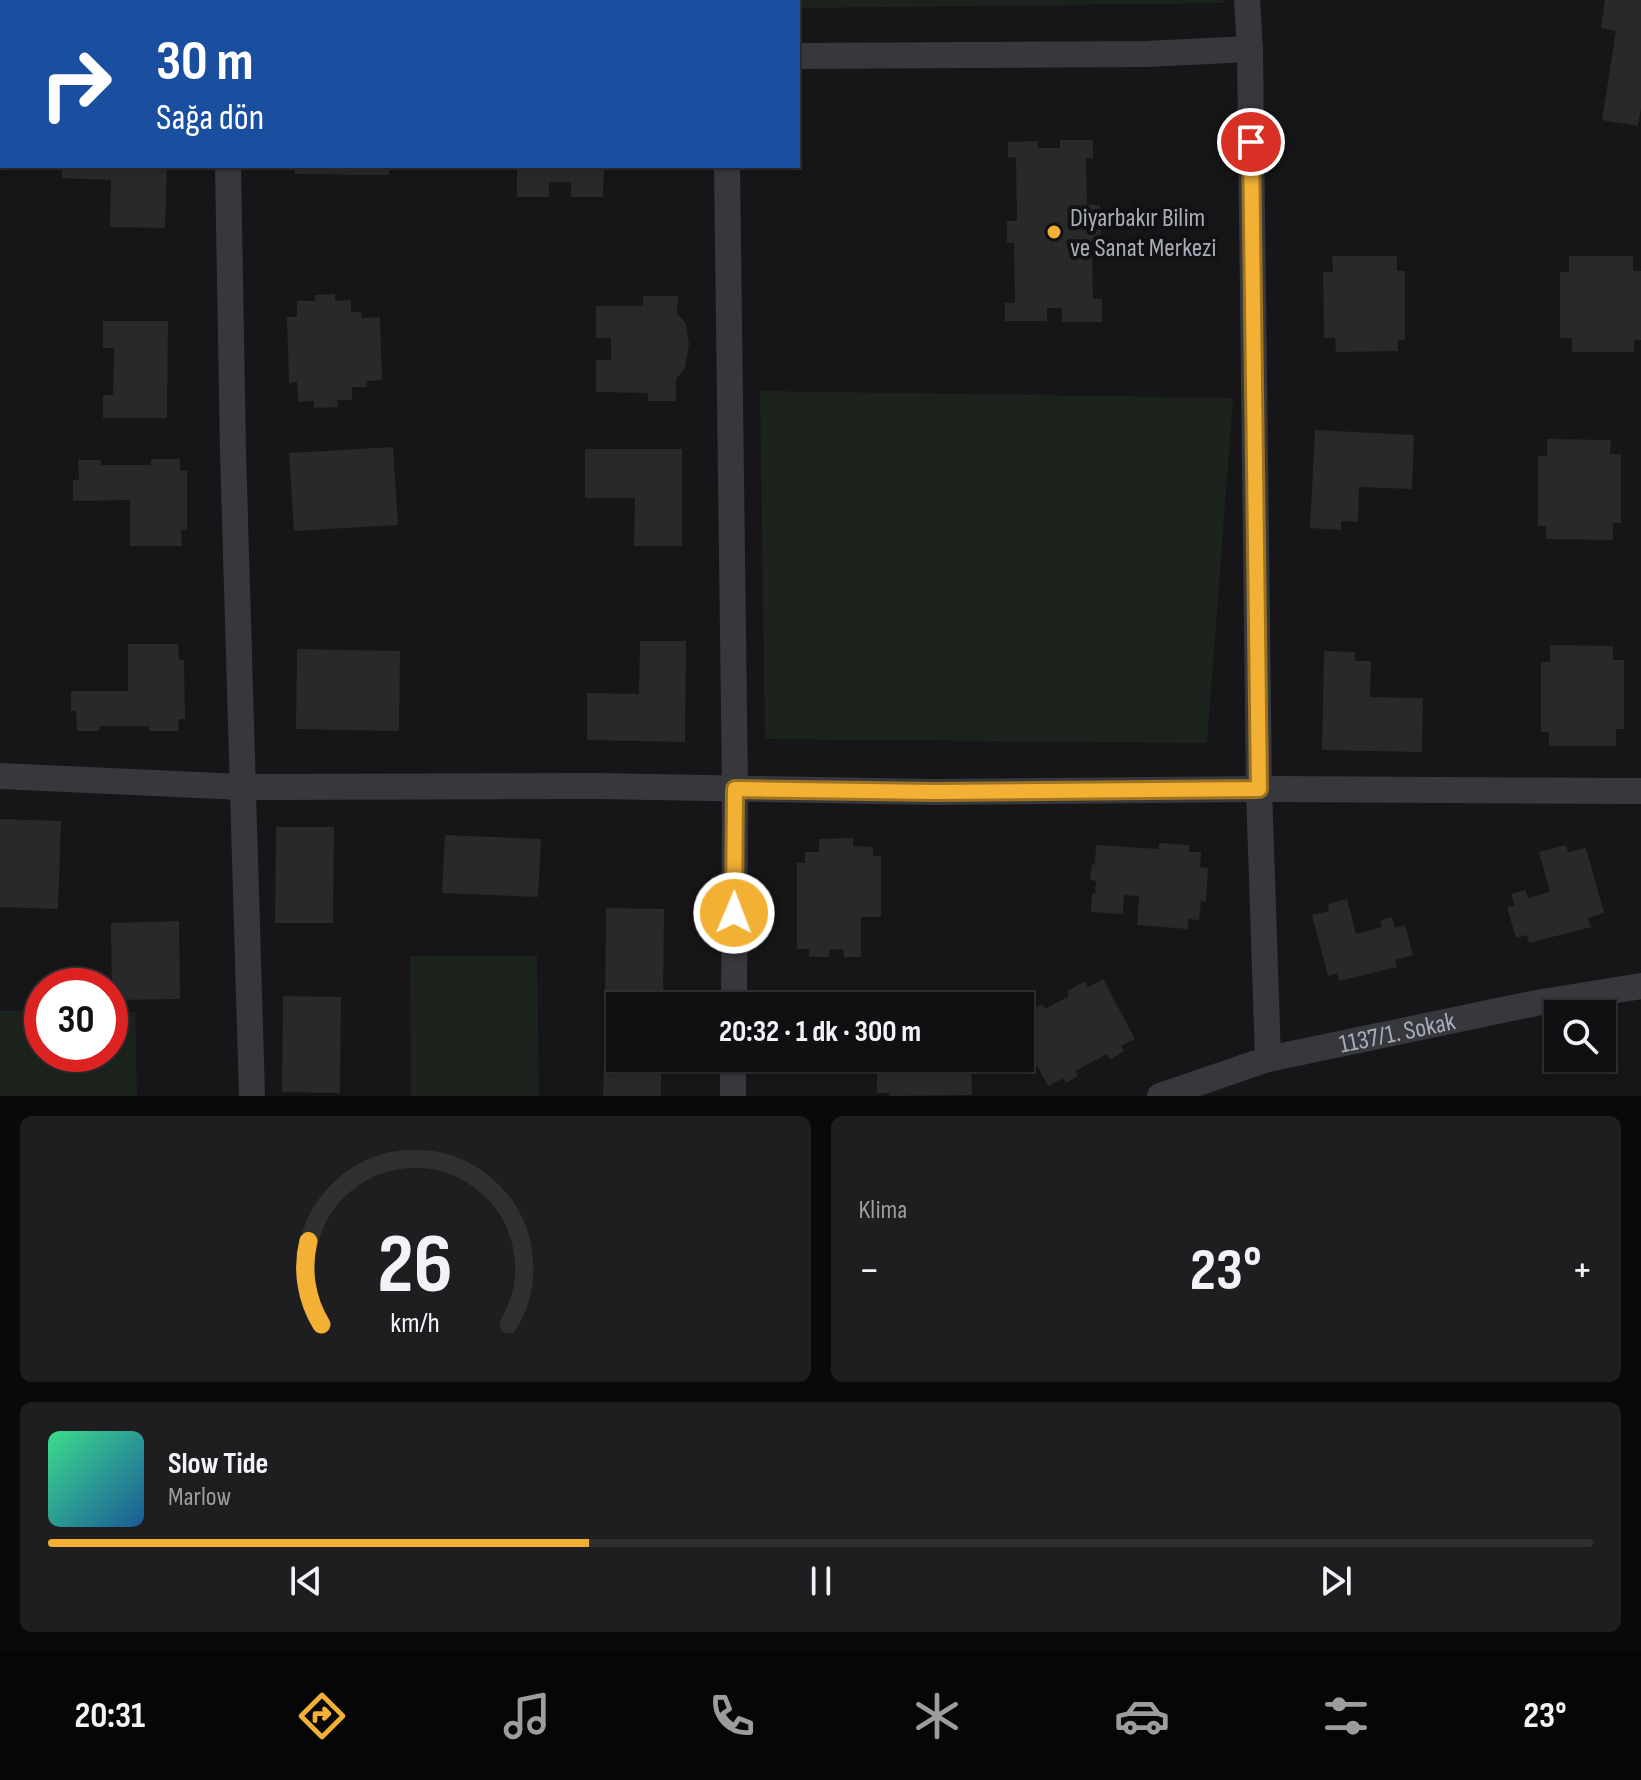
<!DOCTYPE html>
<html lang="tr">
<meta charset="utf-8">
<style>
body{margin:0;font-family:"Sofia Sans Condensed",sans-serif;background:#1e1e20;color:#f1f3f6;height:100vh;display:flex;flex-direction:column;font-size:30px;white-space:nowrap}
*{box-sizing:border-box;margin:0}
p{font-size:26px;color:#9c9d9f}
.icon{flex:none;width:44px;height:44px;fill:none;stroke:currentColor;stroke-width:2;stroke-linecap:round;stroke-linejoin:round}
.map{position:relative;height:1096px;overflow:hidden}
.side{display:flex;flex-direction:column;gap:20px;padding:20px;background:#09090a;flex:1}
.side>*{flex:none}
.hud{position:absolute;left:0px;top:0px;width:800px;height:168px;box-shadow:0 2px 6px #0004,0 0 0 2px #303032;background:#1a4fa0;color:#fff;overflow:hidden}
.tools{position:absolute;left:1544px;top:1000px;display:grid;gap:16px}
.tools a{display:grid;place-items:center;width:72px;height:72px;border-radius:0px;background:#101012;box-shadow:0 2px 6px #0004,0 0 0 2px #303032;font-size:40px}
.speed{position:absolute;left:24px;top:968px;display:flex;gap:16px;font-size:40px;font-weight:700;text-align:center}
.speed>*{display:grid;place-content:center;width:104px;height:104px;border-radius:50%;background:#101012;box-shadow:0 2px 6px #0004,0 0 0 2px #303032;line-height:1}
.speed .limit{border:12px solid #d22;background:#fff;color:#111}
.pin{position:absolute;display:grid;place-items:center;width:68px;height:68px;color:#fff;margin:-34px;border:4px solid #fff;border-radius:50%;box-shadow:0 2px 8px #0007}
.me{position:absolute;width:88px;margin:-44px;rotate:1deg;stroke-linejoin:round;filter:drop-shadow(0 0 6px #0008)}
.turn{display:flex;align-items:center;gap:28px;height:168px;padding:0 24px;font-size:36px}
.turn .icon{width:104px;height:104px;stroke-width:2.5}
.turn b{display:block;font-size:56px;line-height:68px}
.big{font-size:60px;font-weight:700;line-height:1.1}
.side .card{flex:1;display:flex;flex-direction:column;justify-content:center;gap:12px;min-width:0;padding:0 28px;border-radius:12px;background:#1e1e20}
.side .dial{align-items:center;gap:0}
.dial svg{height:208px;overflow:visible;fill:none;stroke:#303032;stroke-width:7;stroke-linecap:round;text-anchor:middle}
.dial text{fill:#f1f3f6;stroke:none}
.song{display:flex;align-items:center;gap:24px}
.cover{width:96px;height:96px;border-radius:12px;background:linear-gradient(135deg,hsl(150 70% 55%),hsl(210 70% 35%))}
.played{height:8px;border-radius:4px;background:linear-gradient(90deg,#f2b134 35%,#303032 35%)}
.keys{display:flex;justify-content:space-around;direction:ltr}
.heat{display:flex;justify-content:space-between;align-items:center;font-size:44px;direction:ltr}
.side .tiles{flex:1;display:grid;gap:20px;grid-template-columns:1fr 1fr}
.card:last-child{grid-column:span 2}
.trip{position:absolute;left:606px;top:992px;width:428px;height:80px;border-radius:0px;background:#101012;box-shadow:0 2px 6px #0004,0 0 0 2px #303032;font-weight:700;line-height:80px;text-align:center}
.menu{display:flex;height:128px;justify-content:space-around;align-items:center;background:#060607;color:#9c9d9f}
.menu .icon{width:56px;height:56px}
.menu .on{color:#f2b134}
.menu b{font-size:36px;color:#f1f3f6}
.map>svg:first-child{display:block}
.green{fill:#1c231d}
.building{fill:#29292c}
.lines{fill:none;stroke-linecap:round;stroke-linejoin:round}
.minor{stroke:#37383d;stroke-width:26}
.route-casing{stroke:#9d7322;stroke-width:20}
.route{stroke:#f2b134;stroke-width:14}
.poi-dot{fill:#f2b134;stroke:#111113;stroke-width:3}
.labels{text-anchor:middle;stroke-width:8;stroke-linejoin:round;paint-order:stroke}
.poi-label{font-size:26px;fill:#a8adb8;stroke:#111113;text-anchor:start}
.street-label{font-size:26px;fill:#a8adb8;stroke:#111113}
</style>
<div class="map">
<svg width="1641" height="1096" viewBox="0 0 1641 1096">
<rect width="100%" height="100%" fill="#161618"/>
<g class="green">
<path d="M555 0H1225V3L798 8V2H555Z"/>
<path d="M760 391 1233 398 1207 743 765 739Z"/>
<path d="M410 956H537L539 1096H411Z"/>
<path d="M0 1011H42V1054H110V1012H135L137 1096H0Z"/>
</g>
<g class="building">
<path d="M1605 0H1641V108L1638 126 1602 120 1616 31 1601 28Z"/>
<path d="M1060 140H1093V158H1086L1087 205H1100L1101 249H1092L1093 299H1102V322H1062V308H1047V321H1005V303H1015L1014 243H1007V221H1017L1016 157 1008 158V142L1038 141V148H1060Z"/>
<path d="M62 166H167L165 228 110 227 111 180 62 178Z"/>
<path d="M295 166H389V175L295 174Z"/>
<path d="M517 166H604L603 197H571V182H549V197H517Z"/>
<path d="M1332 256H1397V271H1405V340H1398V351L1336 352 1335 338H1324L1323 272H1333Z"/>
<path d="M1569 256H1633V271H1641V340H1634V352H1572V338H1560V272H1569Z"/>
<path d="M335 294V301L351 300V312H361L362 318 380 317 382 380 366 381 367 387H352V400H337L338 407 314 408V401L298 402 297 382 289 383 287 317H297V301H315V295Z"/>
<path d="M643 296H678L677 313 686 324 689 344 685 368 676 379V401H648V393L596 392V360H611V338H596V306H643Z"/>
<path d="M103 321H168L167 418H103V395H113L114 348H103Z"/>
<path d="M1315 430 1414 435 1412 489 1359 487 1358 522 1341 521V530L1310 528Z"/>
<path d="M1547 439 1611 440 1610 454H1621V523H1613V540L1546 539V526H1538V456H1547Z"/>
<path d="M393 447 398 525 294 531 289 453Z"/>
<path d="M585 449H682V546H634L635 498H585Z"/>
<path d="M151 459H180V471H187V530H181L182 546H130V500L73 501V480H79L78 460H101V465H151Z"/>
<path d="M640 641H686L685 742 587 740V693L639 694Z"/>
<path d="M128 644H178L179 660H184L185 719H179L178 731H149V726H100L99 731H77L76 711H71V691H128Z"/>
<path d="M1550 645 1613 646V660H1624V729H1616V746H1549V732H1541V662H1550Z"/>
<path d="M297 649 400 651 399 731 296 729Z"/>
<path d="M1324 651 1355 652V661H1371L1370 697 1423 698 1422 752 1322 750Z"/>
<path d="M0 819 61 821 58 909 0 907Z"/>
<path d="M276 827H334L333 923H275Z"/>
<path d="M445 835 541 839 538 897 442 893Z"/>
<path d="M853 838V846L873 847V856H881V917H861V957H844L843 949 829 950V957H809V949H797V863H805V852H819V839Z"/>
<path d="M1159 843 1189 845V852H1201L1200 867 1208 868 1206 902 1201 901 1199 920 1188 919V929L1137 925 1139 896 1124 895 1123 914 1091 912 1092 894H1095L1096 881 1090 880 1092 864 1095 865 1096 845 1159 849Z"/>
<path d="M1566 845 1568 852 1586 848 1604 913 1588 918 1591 927 1529 943 1527 935 1516 938 1507 907 1515 906 1511 894 1525 890 1528 898 1550 892 1539 852Z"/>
<path d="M1347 899 1356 934 1382 927 1380 921 1392 917 1395 928 1405 925 1413 955 1395 960 1397 967 1339 981 1337 973 1328 976 1312 915 1329 911 1328 904Z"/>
<path d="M606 908 664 909 663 1005 605 1004Z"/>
<path d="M179 921 180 999 112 1000 111 923Z"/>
<path d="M1103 979 1135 1039 1121 1046 1124 1051 1110 1060 1107 1054 1075 1071 1078 1076 1066 1083 1064 1078 1048 1086 1020 1034V1023L1029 1019 1026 1013 1042 1004 1045 1009 1069 996 1067 991 1085 981 1088 987Z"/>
<path d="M283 996 341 997 340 1093 282 1092Z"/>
<path d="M900 1058 971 1060 972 1095 890 1096V1093H877V1060H900Z"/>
<path d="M604 1067 661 1068V1096H603Z"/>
</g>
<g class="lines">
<g class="minor">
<path d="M524 0V2"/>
<path d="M1247 0 1250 49 1259 789 1268 1059"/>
<path d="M798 56 1146 54 1250 49"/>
<path d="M0 61H2"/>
<path d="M228 166 233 452 252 1096"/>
<path d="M727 166 735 789 734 1006"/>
<path d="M0 776 242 787 596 786 935 792 1259 789 1641 791"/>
<path d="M733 1096V1058"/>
<path id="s1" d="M1160 1096 1268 1059 1536 1003 1641 986"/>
</g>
</g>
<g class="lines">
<defs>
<path id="route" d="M734 913 735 789 935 792 1259 789 1251 142"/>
</defs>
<use href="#route" class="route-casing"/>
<use href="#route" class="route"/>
</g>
<circle class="poi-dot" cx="1054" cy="232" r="8"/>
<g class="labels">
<g class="poi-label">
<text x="1070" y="226">Diyarbakır Bilim<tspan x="1070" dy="30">ve Sanat Merkezi</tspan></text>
</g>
<g class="street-label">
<text dy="9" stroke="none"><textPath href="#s1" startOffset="246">1137/1. Sokak</textPath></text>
</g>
</g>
</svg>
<div class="tools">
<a><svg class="icon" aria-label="search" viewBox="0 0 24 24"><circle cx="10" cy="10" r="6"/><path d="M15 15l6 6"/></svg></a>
</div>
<div class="speed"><div class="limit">30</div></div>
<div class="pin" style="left:1251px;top:142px;background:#d93025"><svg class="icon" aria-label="arrive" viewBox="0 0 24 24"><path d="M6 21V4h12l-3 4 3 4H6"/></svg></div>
<svg class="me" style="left:734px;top:913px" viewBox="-20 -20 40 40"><circle r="17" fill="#f2b134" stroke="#fff" stroke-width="3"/><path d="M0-11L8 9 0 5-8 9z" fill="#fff"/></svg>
<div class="trip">20:32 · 1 dk · 300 m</div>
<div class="hud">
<div class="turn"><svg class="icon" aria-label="right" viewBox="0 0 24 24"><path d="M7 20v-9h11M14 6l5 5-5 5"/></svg><div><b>30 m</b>Sağa dön</div></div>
</div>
</div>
<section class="side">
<div class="tiles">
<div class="card dial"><svg viewBox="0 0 100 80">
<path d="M14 69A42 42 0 1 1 86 69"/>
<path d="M14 69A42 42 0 0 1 9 37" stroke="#f2b134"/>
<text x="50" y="56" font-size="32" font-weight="700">26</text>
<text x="50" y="72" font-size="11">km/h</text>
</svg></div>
<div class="card"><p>Klima</p>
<div class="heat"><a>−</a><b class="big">23°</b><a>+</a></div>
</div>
<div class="card">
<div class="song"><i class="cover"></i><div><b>Slow Tide</b><p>Marlow</p></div></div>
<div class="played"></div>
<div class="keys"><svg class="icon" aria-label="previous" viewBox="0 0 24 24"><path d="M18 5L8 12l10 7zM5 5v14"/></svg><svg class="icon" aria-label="pause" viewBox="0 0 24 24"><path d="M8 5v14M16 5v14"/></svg><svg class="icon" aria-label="next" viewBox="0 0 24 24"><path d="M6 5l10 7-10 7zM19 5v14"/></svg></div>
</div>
</div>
</section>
<nav class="menu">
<b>20:31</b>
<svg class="icon on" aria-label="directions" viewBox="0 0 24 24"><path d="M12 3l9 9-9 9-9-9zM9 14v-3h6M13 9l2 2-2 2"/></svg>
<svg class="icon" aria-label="music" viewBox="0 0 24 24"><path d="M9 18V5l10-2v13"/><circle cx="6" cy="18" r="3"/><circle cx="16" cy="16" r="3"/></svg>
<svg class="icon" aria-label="phone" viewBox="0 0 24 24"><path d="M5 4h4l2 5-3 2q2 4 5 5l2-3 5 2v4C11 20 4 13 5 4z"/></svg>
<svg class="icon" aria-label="climate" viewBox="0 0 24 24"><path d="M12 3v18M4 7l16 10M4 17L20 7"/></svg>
<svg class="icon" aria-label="car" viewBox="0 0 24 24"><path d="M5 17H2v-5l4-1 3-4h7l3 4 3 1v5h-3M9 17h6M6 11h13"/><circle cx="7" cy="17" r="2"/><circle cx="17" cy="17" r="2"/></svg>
<svg class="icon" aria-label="filters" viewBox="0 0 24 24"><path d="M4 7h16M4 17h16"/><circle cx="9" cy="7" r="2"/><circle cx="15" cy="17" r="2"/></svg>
<b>23°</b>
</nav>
